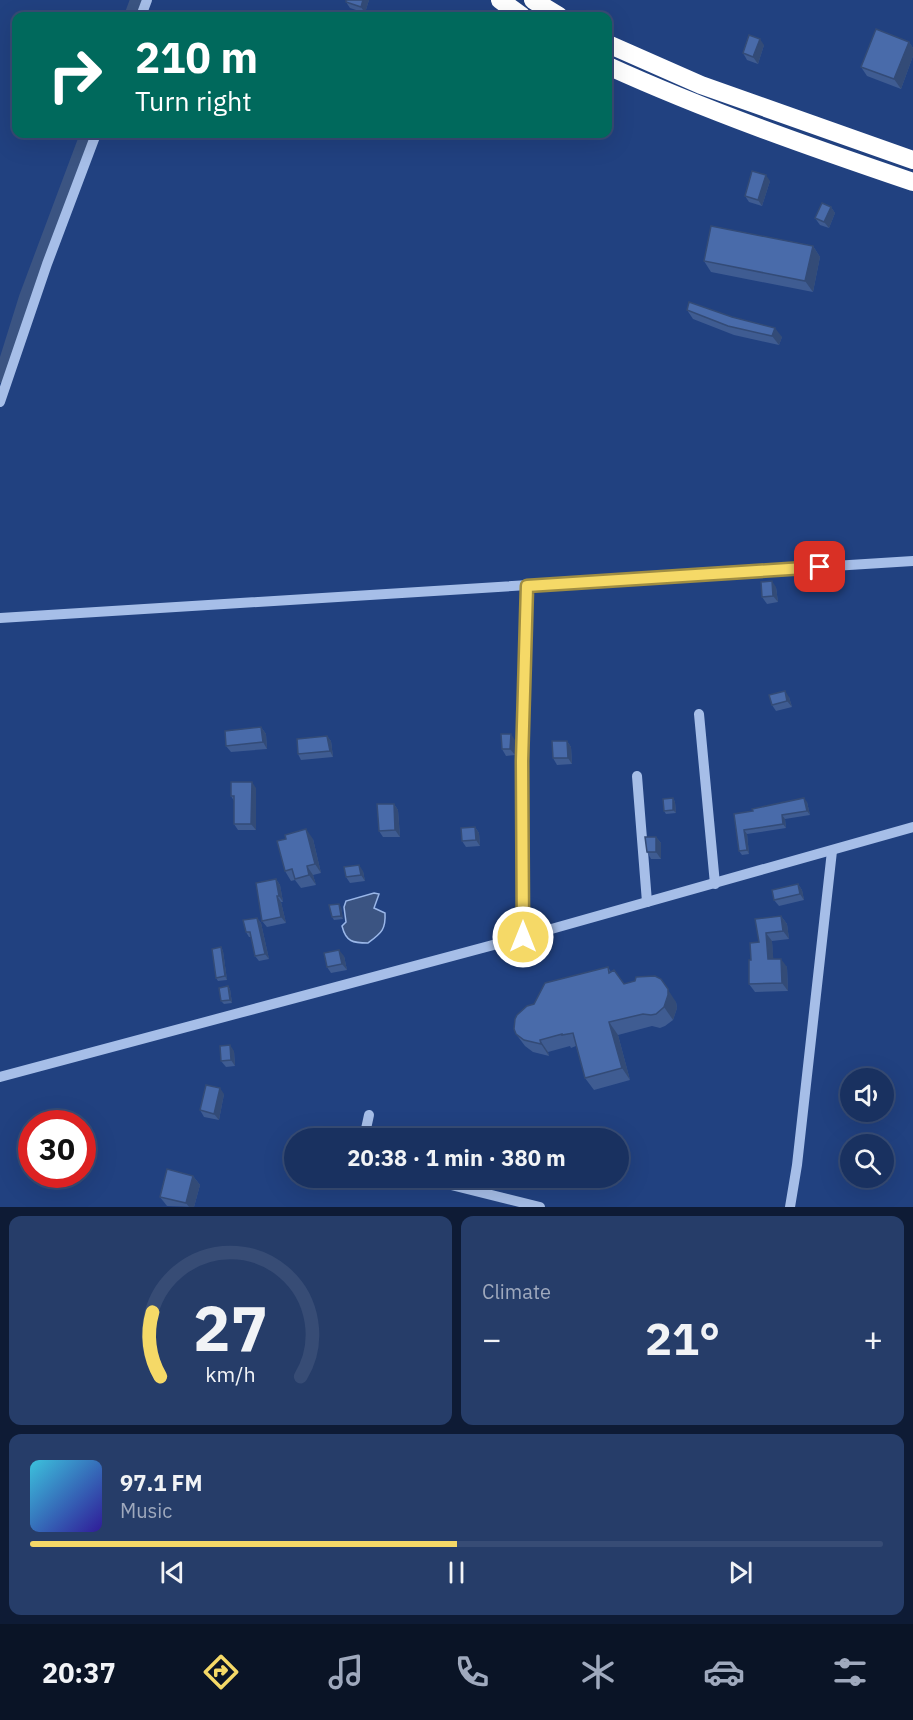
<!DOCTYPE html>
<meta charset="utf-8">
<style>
body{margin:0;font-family:"IBM Plex Sans",sans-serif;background:#263d69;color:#f1f3f6;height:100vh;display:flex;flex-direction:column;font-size:22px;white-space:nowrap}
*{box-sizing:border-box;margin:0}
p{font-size:20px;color:#9fa9bd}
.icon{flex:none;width:33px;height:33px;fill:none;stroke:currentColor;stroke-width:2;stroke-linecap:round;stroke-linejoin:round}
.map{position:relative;height:1207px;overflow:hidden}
.drawer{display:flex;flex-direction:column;gap:9px;padding:9px;background:#0e1b35;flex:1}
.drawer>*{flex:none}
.hud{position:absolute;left:12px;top:12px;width:600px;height:126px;border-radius:12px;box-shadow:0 6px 24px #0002,0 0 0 2px #374c75;background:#00695c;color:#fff;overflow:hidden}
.buttons{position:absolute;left:840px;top:1068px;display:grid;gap:12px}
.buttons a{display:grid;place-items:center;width:54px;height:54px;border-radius:50%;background:#193160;box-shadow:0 6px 24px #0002,0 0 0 2px #374c75;font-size:30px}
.speed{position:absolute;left:18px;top:1110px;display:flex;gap:12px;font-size:30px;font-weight:700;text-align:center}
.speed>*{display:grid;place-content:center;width:78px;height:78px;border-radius:50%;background:#193160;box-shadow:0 6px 24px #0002,0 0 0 2px #374c75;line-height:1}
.speed .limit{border:9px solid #d22;background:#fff;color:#111}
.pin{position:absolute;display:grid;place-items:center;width:51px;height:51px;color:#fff;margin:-26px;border-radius:12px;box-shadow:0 3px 9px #0006}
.me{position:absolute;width:66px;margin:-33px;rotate:0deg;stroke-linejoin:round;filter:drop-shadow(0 0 4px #0008)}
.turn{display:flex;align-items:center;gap:21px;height:126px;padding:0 24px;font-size:27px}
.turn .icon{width:78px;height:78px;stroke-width:2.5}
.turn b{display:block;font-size:42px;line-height:51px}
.big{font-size:45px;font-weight:700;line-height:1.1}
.drawer .card{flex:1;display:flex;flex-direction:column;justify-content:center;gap:9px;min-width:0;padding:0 21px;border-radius:12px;background:#263d69}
.drawer .dial{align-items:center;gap:0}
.dial svg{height:156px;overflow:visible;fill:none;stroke:#374c75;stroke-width:7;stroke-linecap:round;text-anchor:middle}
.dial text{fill:#f1f3f6;stroke:none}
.song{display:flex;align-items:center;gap:18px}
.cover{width:72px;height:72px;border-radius:9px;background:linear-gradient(135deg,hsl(190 70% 55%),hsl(250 70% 35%))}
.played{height:6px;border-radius:3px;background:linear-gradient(90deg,#f5d967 50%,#374c75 50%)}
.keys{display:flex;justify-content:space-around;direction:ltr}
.heat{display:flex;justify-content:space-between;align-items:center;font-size:33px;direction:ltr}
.drawer .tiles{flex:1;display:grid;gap:9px;grid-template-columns:1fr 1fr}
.card:last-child{grid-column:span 2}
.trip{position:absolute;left:284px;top:1128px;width:345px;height:60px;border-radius:30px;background:#193160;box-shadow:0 6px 24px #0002,0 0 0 2px #374c75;font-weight:700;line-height:60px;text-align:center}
.menu{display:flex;height:96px;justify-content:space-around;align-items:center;background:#0a1426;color:#9fa9bd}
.menu .icon{width:42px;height:42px}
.menu .current{color:#f5d967}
.menu b{font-size:27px;color:#f1f3f6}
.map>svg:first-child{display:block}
.water{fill:#3b5482;stroke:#9ab7e9;stroke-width:1.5}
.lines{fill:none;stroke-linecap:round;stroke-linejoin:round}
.canal{stroke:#3b5482;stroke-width:12}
.minor{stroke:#a6bee8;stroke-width:10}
.highway{stroke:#fff;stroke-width:18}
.wall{fill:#3f5c92}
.shaded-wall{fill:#334b77}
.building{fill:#496baa;stroke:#334b77;stroke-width:1.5}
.route-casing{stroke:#9f8d43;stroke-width:15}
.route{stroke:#f5d967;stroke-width:10}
</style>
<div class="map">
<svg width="913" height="1207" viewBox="0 0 913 1207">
<rect width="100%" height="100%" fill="#214180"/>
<path class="water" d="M374 893 379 894 374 908 385 913C386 930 381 933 368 943 353 943 346 942 342 926L346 922 344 907 346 901Z"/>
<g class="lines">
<g class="canal">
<path d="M130 16 136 0"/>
<path d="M0 377 25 297 86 134"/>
</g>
<g class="minor">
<path d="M141 16 147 0"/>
<path d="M0 402 47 264 96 134"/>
<path d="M0 618 913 561"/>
<path d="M699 714 715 884"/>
<path d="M637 776 647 902"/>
<path d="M523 937 522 761 527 586"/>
<path d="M0 1077 523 937 913 827"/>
<path d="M364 1138 369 1115"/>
<path d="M423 1178 540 1207"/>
<path d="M790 1207 797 1165 832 851"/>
</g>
<g class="highway">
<path d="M500 0 522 16"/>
<path d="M533 0 559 16"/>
<path d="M608 44 701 85 913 160"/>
<path d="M608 66C707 111 810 147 913 182"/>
</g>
</g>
<g class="wall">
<path d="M369 0 365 13 350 8 346 2Z"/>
<path d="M909 42 913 48V56L901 89 867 76 861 67Z"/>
<path d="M764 45 758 64 747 60 743 53Z"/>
<path d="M770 181 762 206 749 202 745 196Z"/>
<path d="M831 207 835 213 829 228 820 225 815 218Z"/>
<path d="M813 246 820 257 813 292 711 272 704 261Z"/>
<path d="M687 310 732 317 782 337 779 345 734 335 693 319Z"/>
<path d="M776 587 778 602 767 604 762 597Z"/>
<path d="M789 697 792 707 776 711 772 705Z"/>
<path d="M261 727 266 734 267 749 231 752 226 746Z"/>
<path d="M327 736 331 741 333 757 301 760 298 754Z"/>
<path d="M515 740V755L506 756 502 749Z"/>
<path d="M567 741 571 747 572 764 557 765 553 758Z"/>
<path d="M256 788V830H238L234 824V801L231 796Z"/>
<path d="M673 798 675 802 676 813 666 814 664 811Z"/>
<path d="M807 802 810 815 785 819 786 828 747 834 749 854 742 855 739 851 734 814Z"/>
<path d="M394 804 398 810 400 837H383L379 831Z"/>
<path d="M475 827 479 833 480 846 466 847 462 841Z"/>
<path d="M656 837 661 843V859H651L647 852Z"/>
<path d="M313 839 321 873 313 875 316 885 301 888 295 880 291 881 285 871Z"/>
<path d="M363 871 365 881 350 883 346 877Z"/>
<path d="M276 879 280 885 283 902H281L286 923 267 927 262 921Z"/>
<path d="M798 884 802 890 804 900 779 906 774 900Z"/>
<path d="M341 907 343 919 334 920 332 917Z"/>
<path d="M781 916 787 924 789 939 772 941 773 959 787 967 788 991 755 992 749 984 751 960 759 942Z"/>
<path d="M257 918 261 923 269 959 259 961 255 956 251 937H249L246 932Z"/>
<path d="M221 947 223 951 227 980 218 981 216 978Z"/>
<path d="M344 956 347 970 331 973 327 967Z"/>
<path d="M608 967 611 972 624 984 676 1002 677 1008 673 1020 665 1026 660 1028 652 1026 618 1035 630 1080 594 1090 585 1078 576 1046 571 1048 570 1046 548 1052 549 1056 533 1052 525 1046 516 1034 534 1004Z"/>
<path d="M228 986 230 989 232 1003 224 1004 221 1001Z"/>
<path d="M234 1051 235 1066 226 1067 221 1061Z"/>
<path d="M224 1094 219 1120 204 1117 200 1110Z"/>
<path d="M193 1176 200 1185 194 1207 167 1206 160 1197Z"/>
</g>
<g class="shaded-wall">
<path d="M363 0H369L365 13 361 7Z"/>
<path d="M760 39 764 45 758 64 753 57Z"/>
<path d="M909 42 913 48V56L901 89 894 79Z"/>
<path d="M766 175 770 181 762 206 758 200Z"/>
<path d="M831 207 835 213 829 228 824 222Z"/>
<path d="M813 246 820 257 813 292 805 281Z"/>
<path d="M775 328 782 337 779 345 772 336Z"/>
<path d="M772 581 776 587 778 602 773 596Z"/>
<path d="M785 691 789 697 792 707 787 701Z"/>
<path d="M261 727 266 734 267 749 263 742Z"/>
<path d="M511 734 515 740V755L510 749Z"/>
<path d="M327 736 331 741 333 757 330 751Z"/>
<path d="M567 741 571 747 572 764 568 758Z"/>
<path d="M252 782 256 788V830L251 824Z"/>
<path d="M673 798 675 802 676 813 673 810Z"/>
<path d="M804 798 807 802 810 815 807 811Z"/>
<path d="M394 804 398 810 400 837 395 830Z"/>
<path d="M782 815 785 819 786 828 783 824Z"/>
<path d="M475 827 479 833 480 846 476 840Z"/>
<path d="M306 829 313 839 321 873 315 864Z"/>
<path d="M744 830 747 834 749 854 747 850Z"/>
<path d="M656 837 661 843V859L656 852Z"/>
<path d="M359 865 363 871 365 881 361 875Z"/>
<path d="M307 866 313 875 316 885 309 875Z"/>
<path d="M276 879 280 885 283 902 279 896Z"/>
<path d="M798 884 802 890 804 900 800 894Z"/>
<path d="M277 896 281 902 286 923 281 917Z"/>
<path d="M339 904 341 907 343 919 341 916Z"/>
<path d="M781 916 787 924 789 939 783 931Z"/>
<path d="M257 918 261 923 269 959 265 954Z"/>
<path d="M766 933 772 941 774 967 768 959Z"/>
<path d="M221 947 223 951 227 980 225 976Z"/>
<path d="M339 950 344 956 347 970 342 964Z"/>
<path d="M781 959 787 967 788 991 782 983Z"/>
<path d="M661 979 676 1002 677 1008 673 1020 664 1007Z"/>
<path d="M228 986 230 989 232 1003 230 1000Z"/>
<path d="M609 1022 618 1035 630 1080 622 1068Z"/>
<path d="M540 1040 548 1052 549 1056 541 1044Z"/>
<path d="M230 1045 234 1051 235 1066 231 1060Z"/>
<path d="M220 1088 224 1094 219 1120 214 1114Z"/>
<path d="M193 1176 200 1185 194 1207H189L186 1203Z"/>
</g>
<g class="building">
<path d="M346 0H363L361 7 346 2Z"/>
<path d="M876 29 909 42 894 79 861 67Z"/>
<path d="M749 35 760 39 753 57 743 53Z"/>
<path d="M752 171 766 175 758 200 745 196Z"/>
<path d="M822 203 831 207 824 222 815 218Z"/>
<path d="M711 226 813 246 805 281 704 261Z"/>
<path d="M689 302 732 317 775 328 772 336 728 326 687 310Z"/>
<path d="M772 581 773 596 762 597 761 582Z"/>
<path d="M785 691 787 701 772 705 769 695Z"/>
<path d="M261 727 263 742 226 746 225 731Z"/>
<path d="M501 734H511L510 749H502Z"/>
<path d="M327 736 330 751 298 754 297 739Z"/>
<path d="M552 741H567L568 758H553Z"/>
<path d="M231 782H252L251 824H234V796H231Z"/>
<path d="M673 798V810L664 811 663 799Z"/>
<path d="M804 798 807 811 782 815 783 824 744 830 747 850 739 851 734 814 753 811 752 809Z"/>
<path d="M377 804H394L395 830 379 831Z"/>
<path d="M475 827 476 840 462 841 461 828Z"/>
<path d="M306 829 315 864 307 866 309 875 295 879 292 869 285 871 277 841 286 839 285 835Z"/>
<path d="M645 837H656V852H647Z"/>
<path d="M359 865 361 875 346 877 344 867Z"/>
<path d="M276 879 279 896H277L281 917 262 921 256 883Z"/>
<path d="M798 884 800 894 774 900 772 890Z"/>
<path d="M339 904 341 916 332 917 329 905Z"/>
<path d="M781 916 783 931 766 933 768 959H781L782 983 749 984V960H751L750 943 759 942 755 919Z"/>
<path d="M257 918 265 954 255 956 250 932H246L243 920Z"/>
<path d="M221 947 225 976 216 978 212 949Z"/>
<path d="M339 950 342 964 327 967 324 953Z"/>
<path d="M608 967 609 973 614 970 624 984 635 981 636 977 655 976 661 979 668 989V995L664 1007 656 1014 651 1015 643 1014 609 1022 622 1068 585 1078 573 1033 562 1035V1034L540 1040 541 1044 524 1040 516 1034 514 1029 515 1019 517 1015 527 1006 534 1004 545 983Z"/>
<path d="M228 986 230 1000 221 1001 219 988Z"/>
<path d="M230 1045 231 1060 221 1061 220 1046Z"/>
<path d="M206 1085 220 1088 214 1114 200 1110Z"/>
<path d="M167 1169 193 1176 186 1203 160 1197Z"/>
</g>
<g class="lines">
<defs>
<path id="route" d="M523 937 522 761 527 586 820 567"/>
</defs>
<use href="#route" class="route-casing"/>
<use href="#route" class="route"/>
</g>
</svg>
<div class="buttons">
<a><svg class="icon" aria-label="sound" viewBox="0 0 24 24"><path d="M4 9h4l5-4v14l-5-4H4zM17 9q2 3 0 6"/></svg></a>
<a><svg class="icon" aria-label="search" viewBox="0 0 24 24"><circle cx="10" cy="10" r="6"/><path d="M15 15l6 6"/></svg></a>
</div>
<div class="speed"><div class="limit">30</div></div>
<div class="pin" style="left:820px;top:567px;background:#d93025"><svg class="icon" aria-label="arrive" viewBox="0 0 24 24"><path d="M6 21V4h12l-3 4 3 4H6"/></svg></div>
<svg class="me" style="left:523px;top:937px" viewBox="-20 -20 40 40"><circle r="17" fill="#f5d967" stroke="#fff" stroke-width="3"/><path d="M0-11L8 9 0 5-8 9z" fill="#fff"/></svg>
<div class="trip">20:38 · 1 min · 380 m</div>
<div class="hud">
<div class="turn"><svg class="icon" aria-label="right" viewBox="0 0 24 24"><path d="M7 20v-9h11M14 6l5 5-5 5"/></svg><div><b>210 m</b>Turn right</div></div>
</div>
</div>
<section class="drawer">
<div class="tiles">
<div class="card dial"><svg viewBox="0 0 100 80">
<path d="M14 69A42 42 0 1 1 86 69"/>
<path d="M14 69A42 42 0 0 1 10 36" stroke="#f5d967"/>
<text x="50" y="56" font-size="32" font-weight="700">27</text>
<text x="50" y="72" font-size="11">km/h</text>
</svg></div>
<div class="card"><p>Climate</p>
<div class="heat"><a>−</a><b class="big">21°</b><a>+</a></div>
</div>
<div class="card">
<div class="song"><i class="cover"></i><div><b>97.1 FM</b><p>Music</p></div></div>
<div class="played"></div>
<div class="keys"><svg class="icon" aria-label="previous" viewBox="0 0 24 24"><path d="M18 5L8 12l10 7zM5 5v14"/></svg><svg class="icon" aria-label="pause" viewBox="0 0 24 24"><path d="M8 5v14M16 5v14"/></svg><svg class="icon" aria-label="next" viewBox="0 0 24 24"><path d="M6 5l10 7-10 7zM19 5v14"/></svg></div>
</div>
</div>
</section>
<nav class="menu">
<b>20:37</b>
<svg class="icon current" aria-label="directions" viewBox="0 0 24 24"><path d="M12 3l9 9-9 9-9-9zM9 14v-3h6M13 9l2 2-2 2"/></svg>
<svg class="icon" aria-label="music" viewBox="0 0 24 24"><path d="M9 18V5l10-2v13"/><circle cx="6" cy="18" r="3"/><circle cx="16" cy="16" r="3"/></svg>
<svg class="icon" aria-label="phone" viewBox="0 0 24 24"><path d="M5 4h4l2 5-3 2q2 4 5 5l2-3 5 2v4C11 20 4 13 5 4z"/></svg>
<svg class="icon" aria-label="climate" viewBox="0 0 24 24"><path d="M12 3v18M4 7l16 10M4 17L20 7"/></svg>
<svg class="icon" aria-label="car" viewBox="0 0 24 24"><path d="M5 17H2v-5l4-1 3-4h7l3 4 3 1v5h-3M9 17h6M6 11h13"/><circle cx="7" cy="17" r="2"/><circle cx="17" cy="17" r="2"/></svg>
<svg class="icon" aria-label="filters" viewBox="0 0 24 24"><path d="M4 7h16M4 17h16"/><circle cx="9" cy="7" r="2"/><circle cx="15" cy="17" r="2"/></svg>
</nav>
